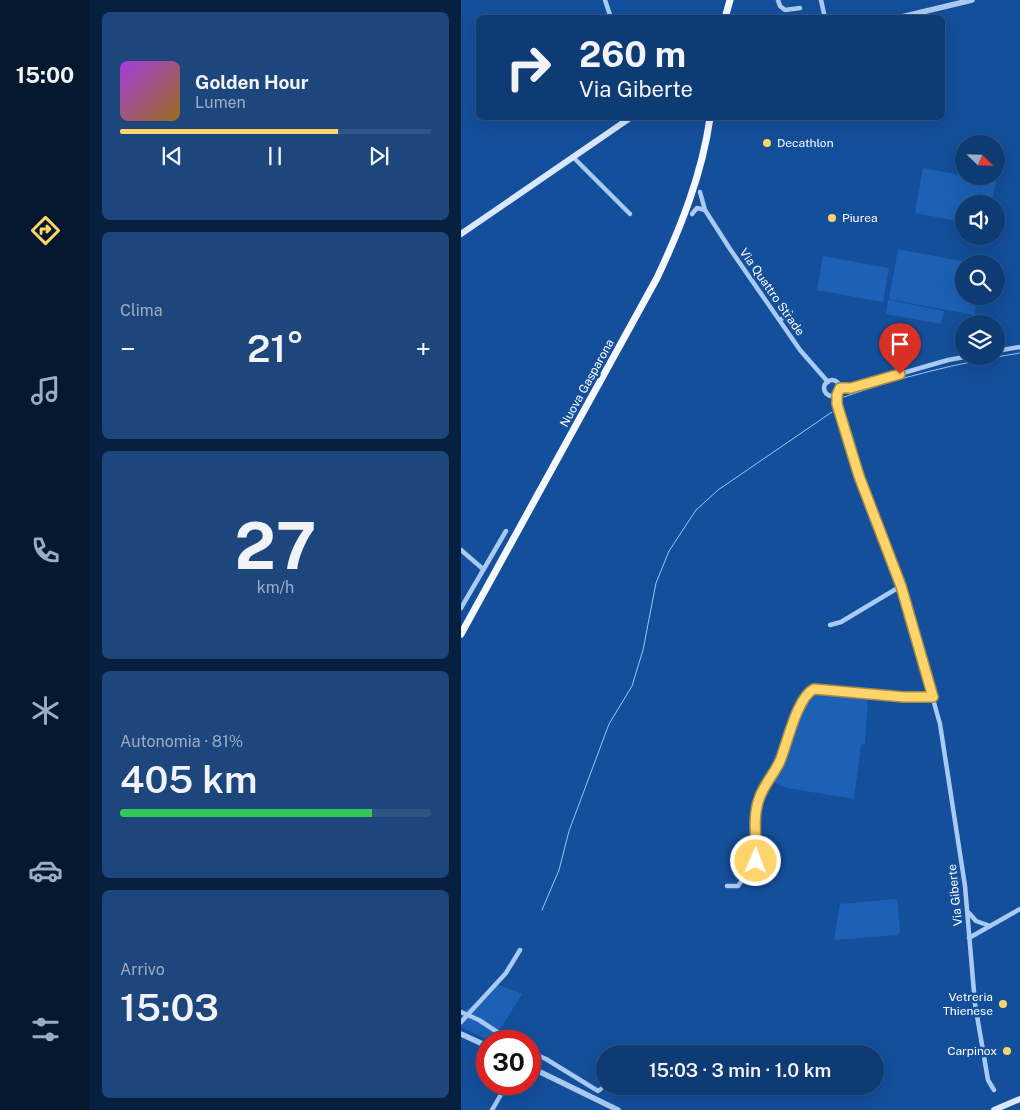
<!DOCTYPE html>
<html lang="it">
<meta charset="utf-8">
<style>
body{margin:0;font-family:"Public Sans",sans-serif;background:#1d467c;color:#f1f3f6;height:100vh;display:flex;flex-direction:column;font-size:19px;white-space:nowrap}
*{box-sizing:border-box;margin:0}
p{font-size:16px;color:#9badc5}
.icon{flex:none;width:28px;height:28px;fill:none;stroke:currentColor;stroke-width:2;stroke-linecap:round;stroke-linejoin:round}
.map{position:relative;flex:1;overflow:hidden}
.side{display:flex;flex-direction:column;gap:12px;padding:12px;background:#082040;width:371px}
.side>*{flex:none}
.banner{position:absolute;left:15px;top:15px;width:469px;height:105px;border-radius:8px;box-shadow:0 5px 20px #0002,0 0 0 1px #2f5586;background:#0f3b74;color:#f1f3f6;overflow:hidden}
.needle{width:32px;rotate:113deg}
.controls{position:absolute;left:494px;top:135px;display:grid;gap:10px}
.controls a{display:grid;place-items:center;width:50px;height:50px;border-radius:50%;background:#0f3b74;box-shadow:0 5px 20px #0002,0 0 0 1px #2f5586;font-size:25px}
.speed{position:absolute;left:15px;top:1030px;display:flex;gap:10px;font-size:25px;font-weight:700;text-align:center}
.speed>*{display:grid;place-content:center;width:65px;height:65px;border-radius:50%;background:#0f3b74;box-shadow:0 5px 20px #0002,0 0 0 1px #2f5586;line-height:1}
.speed .limit{border:8px solid #d22;background:#fff;color:#111}
.pin{position:absolute;display:grid;place-items:center;width:42px;height:42px;color:#fff;margin:-51px -21px;border-radius:50% 50% 50% 0;rotate:-45deg;box-shadow:0 0 5px #0007}
.pin .icon{rotate:45deg}
.me{position:absolute;width:55px;margin:-28px;rotate:1deg;stroke-linejoin:round;filter:drop-shadow(0 0 4px #0008)}
.turn{display:flex;align-items:center;gap:18px;height:105px;padding:0 20px;font-size:22px}
.turn .icon{width:65px;height:65px;stroke-width:2.5}
.turn b{display:block;font-size:35px;line-height:42px}
.big{font-size:38px;font-weight:600;line-height:1.1}
.side .card{flex:1;display:flex;flex-direction:column;justify-content:center;gap:8px;min-width:0;padding:0 18px;border-radius:8px;background:#1d467c}
.side .dial{align-items:center;gap:0}
.dial b{font-size:65px;line-height:1}
.song{display:flex;align-items:center;gap:15px}
.cover{width:60px;height:60px;border-radius:8px;background:linear-gradient(135deg,hsl(280 70% 55%),hsl(40 70% 35%))}
.played{height:5px;border-radius:2px;background:linear-gradient(90deg,#ffd46b 70%,#2f5586 70%)}
.keys{display:flex;justify-content:space-around;direction:ltr}
.heat{display:flex;justify-content:space-between;align-items:center;font-size:28px;direction:ltr}
.charge{height:8px;border-radius:4px;background:linear-gradient(90deg,#34c759 81%,#2f5586 0)}
.trip{position:absolute;left:135px;top:1045px;width:288px;height:50px;border-radius:25px;background:#0f3b74;box-shadow:0 5px 20px #0002,0 0 0 1px #2f5586;font-weight:600;line-height:50px;text-align:center}
main{display:flex;flex:1;min-height:0}
.tab-bar{display:flex;flex-direction:column;width:90px;justify-content:space-around;align-items:center;background:#06182e;color:#9badc5}
.tab-bar .icon{width:35px;height:35px}
.tab-bar .on{color:#ffd46b}
.tab-bar b{font-size:22px;color:#f1f3f6}
.map>svg:first-child{display:block}
.green{fill:#1c61b5}
.lines{fill:none;stroke-linecap:round;stroke-linejoin:round}
.stream{stroke:#9cc6f6;stroke-width:1}
.minor{stroke:#a9cbf3;stroke-width:4.5}
.tertiary{stroke:#a9cbf3;stroke-width:5.5}
.secondary{stroke:#d9e8fd;stroke-width:6}
.primary{stroke:#f5f9ff;stroke-width:7}
.route-casing{stroke:#a68a46;stroke-width:12}
.route{stroke:#ffd46b;stroke-width:9}
.poi-dot{fill:#ffd46b;stroke:#144f9b;stroke-width:2}
.labels{text-anchor:middle;stroke-width:5;stroke-linejoin:round;paint-order:stroke}
.poi-label{font-size:12px;fill:#fff;stroke:#144f9b;text-anchor:start}
.street-label{font-size:12px;fill:#fff;stroke:#144f9b}
</style>
<main>
<nav class="tab-bar">
<b>15:00</b>
<svg class="icon on" aria-label="directions" viewBox="0 0 24 24"><path d="M12 3l9 9-9 9-9-9zM9 14v-3h6M13 9l2 2-2 2"/></svg>
<svg class="icon" aria-label="music" viewBox="0 0 24 24"><path d="M9 18V5l10-2v13"/><circle cx="6" cy="18" r="3"/><circle cx="16" cy="16" r="3"/></svg>
<svg class="icon" aria-label="phone" viewBox="0 0 24 24"><path d="M5 4h4l2 5-3 2q2 4 5 5l2-3 5 2v4C11 20 4 13 5 4z"/></svg>
<svg class="icon" aria-label="climate" viewBox="0 0 24 24"><path d="M12 3v18M4 7l16 10M4 17L20 7"/></svg>
<svg class="icon" aria-label="car" viewBox="0 0 24 24"><path d="M5 17H2v-5l4-1 3-4h7l3 4 3 1v5h-3M9 17h6M6 11h13"/><circle cx="7" cy="17" r="2"/><circle cx="17" cy="17" r="2"/></svg>
<svg class="icon" aria-label="filters" viewBox="0 0 24 24"><path d="M4 7h16M4 17h16"/><circle cx="9" cy="7" r="2"/><circle cx="15" cy="17" r="2"/></svg>
</nav>
<section class="side">
<div class="card">
<div class="song"><i class="cover"></i><div><b>Golden Hour</b><p>Lumen</p></div></div>
<div class="played"></div>
<div class="keys"><svg class="icon" aria-label="previous" viewBox="0 0 24 24"><path d="M18 5L8 12l10 7zM5 5v14"/></svg><svg class="icon" aria-label="pause" viewBox="0 0 24 24"><path d="M8 5v14M16 5v14"/></svg><svg class="icon" aria-label="next" viewBox="0 0 24 24"><path d="M6 5l10 7-10 7zM19 5v14"/></svg></div>
</div>
<div class="card"><p>Clima</p>
<div class="heat"><a>−</a><b class="big">21°</b><a>+</a></div>
</div>
<div class="card dial"><b>27</b><p>km/h</p></div>
<div class="card"><p>Autonomia · 81%</p><b class="big">405 km</b><div class="charge"></div></div>
<div class="card"><p>Arrivo</p><b class="big">15:03</b></div>
</section>
<div class="map">
<svg width="559" height="1110" viewBox="0 0 559 1110">
<rect width="100%" height="100%" fill="#144f9b"/>
<g class="green">
<path d="M462 168 535 182 530 204H502V222L454 213Z"/>
<path d="M437 249 516 264H502V296H517L513 315 428 299Z"/>
<path d="M362 256 428 268 422 302 356 290Z"/>
<path d="M427 300 483 311 480 324 425 314Z"/>
<path d="M351 693 407 696 404 744 400 745 393 799 326 788 309 781 344 696Z"/>
<path d="M436 899 439 931 437 935 373 940 379 904Z"/>
<path d="M38 985 61 994 38 1031 52 1041H29L0 1027 1 1013Z"/>
</g>
<g class="lines">
<g class="stream">
<path d="M380 398C439 377 497 363 559 353"/>
<path d="M81 910 98 870 108 831 148 724 171 686 182 650 195 583 208 551 235 510 257 490 371 412"/>
</g>
<g class="minor">
<path d="M144 0 150 18"/>
<path d="M317 0 319 6 324 10 339 8"/>
<path d="M360 0 364 18"/>
<path d="M112 157 169 214"/>
<path d="M239 192 244 210 269 249 339 350 367 382"/>
<path d="M231 214 236 208 244 210"/>
<path d="M319 320 330 312"/>
<path d="M535 351 559 347"/>
<circle cx="371" cy="388" r="8"/>
<path d="M379 388H390L487 360 509 356"/>
<path d="M376 395V404L388 449 445 603 479 724 504 886 514 1004 527 1080 533 1090"/>
<path d="M0 550 22 569"/>
<path d="M0 608 45 531"/>
<path d="M369 625 380 622 440 586"/>
<path d="M266 886H277L295 861V814L298 798 318 762 340 704 348 692 353 689 443 697H472"/>
<path d="M508 913 515 921 529 926"/>
<path d="M508 938 559 909"/>
<path d="M0 1012 18 1020 50 1041"/>
<path d="M0 1022 45 973 59 950"/>
<path d="M69 1052 85 1059 137 1091 140 1089"/>
<path d="M31 1110 46 1084"/>
</g>
<g class="tertiary">
<path d="M436 18 511 0"/>
<path d="M0 1034 26 1046"/>
<path d="M69 1067 157 1110"/>
</g>
<g class="secondary">
<path d="M0 234 169 118"/>
<path d="M533 1110 559 1099"/>
</g>
<g class="primary">
<path d="M264 18 269 0"/>
<path d="M0 634 196 278C220 227 241 174 249 118"/>
</g>
</g>
<g class="lines">
<defs>
<path id="route" d="M295 861C296 841 291 818 298 799 302 786 313 774 319 761 326 744 336 697 353 689L443 697H472L440 586 398 476 376 404V395L379 388H390L439 374"/>
</defs>
<use href="#route" class="route-casing"/>
<use href="#route" class="route"/>
</g>
<g class="poi-dot">
<circle cx="306" cy="143" r="5"/>
<circle cx="371" cy="218" r="5"/>
<circle cx="542" cy="1004" r="5"/>
<circle cx="546" cy="1051" r="5"/>
</g>
<g class="labels">
<g class="poi-label">
<text x="316" y="147">Decathlon</text>
<text x="381" y="222">Piurea</text>
<text x="532" y="1001" text-anchor="end">Vetreria<tspan x="532" dy="14">Thienese</tspan></text>
<text x="536" y="1055" text-anchor="end">Carpinox</text>
</g>
<g class="street-label">
<text transform="translate(311 292) rotate(55)" y="4">Via Quattro Strade</text>
<text transform="translate(126 383) rotate(-61)" y="4">Nuova Gasparona</text>
<text transform="translate(494 895) rotate(-96)" y="4">Via Giberte</text>
</g>
</g>
</svg>
<div class="controls">
<a><svg class="needle" viewBox="-14 -14 28 28"><path d="M0-13l5 13h-10z" fill="#e53935"/><path d="M0 13l5-13h-10z" fill="#9badc5"/></svg></a>
<a><svg class="icon" aria-label="sound" viewBox="0 0 24 24"><path d="M4 9h4l5-4v14l-5-4H4zM17 9q2 3 0 6"/></svg></a>
<a><svg class="icon" aria-label="search" viewBox="0 0 24 24"><circle cx="10" cy="10" r="6"/><path d="M15 15l6 6"/></svg></a>
<a><svg class="icon" aria-label="layers" viewBox="0 0 24 24"><path d="M12 4l9 5-9 5-9-5zM3 14l9 5 9-5"/></svg></a>
</div>
<div class="speed"><div class="limit">30</div></div>
<div class="pin" style="left:439px;top:374px;background:#d93025"><svg class="icon" aria-label="arrive" viewBox="0 0 24 24"><path d="M6 21V4h12l-3 4 3 4H6"/></svg></div>
<svg class="me" style="left:295px;top:861px" viewBox="-20 -20 40 40"><circle r="17" fill="#ffd46b" stroke="#fff" stroke-width="3"/><path d="M0-11L8 9 0 5-8 9z" fill="#fff"/></svg>
<div class="trip">15:03 · 3 min · 1.0 km</div>
<div class="banner">
<div class="turn"><svg class="icon" aria-label="right" viewBox="0 0 24 24"><path d="M7 20v-9h11M14 6l5 5-5 5"/></svg><div><b>260 m</b>Via Giberte</div></div>
</div>
</div>
</main>
